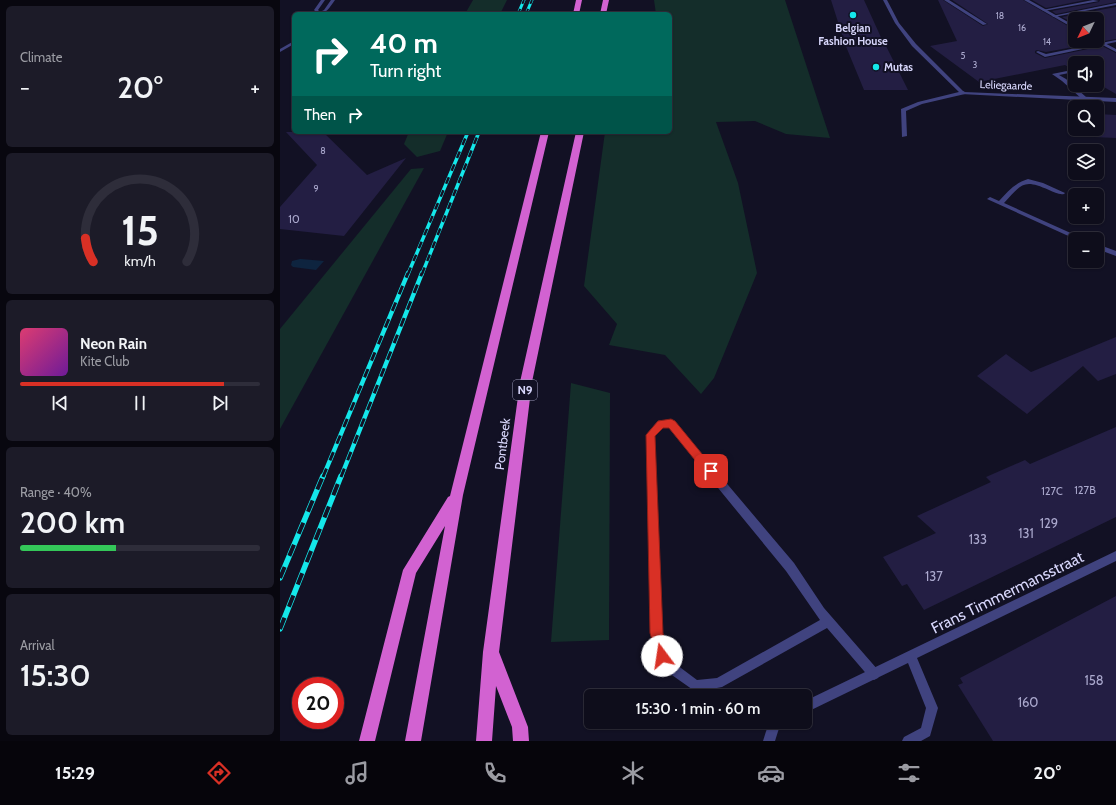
<!DOCTYPE html>
<meta charset="utf-8">
<style>
body{margin:0;font-family:Cabin,sans-serif;background:#1c1b28;color:#f1f3f6;height:100vh;display:flex;flex-direction:column;font-size:15px;white-space:nowrap}
*{box-sizing:border-box;margin:0}
p{font-size:13px;color:#9b9ca3}
.icon{flex:none;width:22px;height:22px;fill:none;stroke:currentColor;stroke-width:2;stroke-linecap:round;stroke-linejoin:round}
.map{position:relative;flex:1;overflow:hidden}
.panel{display:flex;flex-direction:column;gap:6px;padding:6px;background:#08070f;width:280px}
.panel>*{flex:none}
.banner{position:absolute;left:12px;top:12px;width:380px;height:122px;border-radius:6px;box-shadow:0 1px 3px #0004,0 0 0 1px #2e2d3a;background:#00695c;color:#fff;overflow:hidden}
.needle{width:26px;rotate:227deg}
.controls{position:absolute;left:788px;top:12px;display:grid;gap:8px}
.controls a{display:grid;place-items:center;width:36px;height:36px;border-radius:6px;background:#0e0d1b;box-shadow:0 1px 3px #0004,0 0 0 1px #2e2d3a;font-size:20px}
.speed{position:absolute;left:12px;top:677px;display:flex;gap:8px;font-size:20px;font-weight:700;text-align:center}
.speed>*{display:grid;place-content:center;width:52px;height:52px;border-radius:50%;background:#0e0d1b;box-shadow:0 1px 3px #0004,0 0 0 1px #2e2d3a;line-height:1}
.speed .limit{border:6px solid #d22;background:#fff;color:#111}
.pin{position:absolute;display:grid;place-items:center;width:34px;height:34px;color:#fff;margin:-17px;border-radius:8px;box-shadow:0 2px 6px #0006}
.me{position:absolute;width:44px;margin:-22px;rotate:346deg;stroke-linejoin:round;filter:drop-shadow(0 0 3px #0008)}
.turn{display:flex;align-items:center;gap:14px;height:84px;padding:0 12px;font-size:18px}
.turn .icon{width:52px;height:52px;stroke-width:2.5}
.turn b{display:block;font-size:28px;line-height:34px}
.then{display:flex;align-items:center;height:38px;padding:0 12px;background:#0003;gap:8px;font-size:15px}
.big{font-size:30px;font-weight:600;line-height:1.1}
.panel .tile{flex:1;display:flex;flex-direction:column;justify-content:center;gap:6px;min-width:0;padding:0 14px;border-radius:6px;background:#1c1b28}
.panel .dial{align-items:center;gap:0}
.dial svg{height:104px;overflow:visible;fill:none;stroke:#2e2d3a;stroke-width:7;stroke-linecap:round;text-anchor:middle}
.dial text{fill:#f1f3f6;stroke:none}
.song{display:flex;align-items:center;gap:12px}
.cover{width:48px;height:48px;border-radius:6px;background:linear-gradient(135deg,hsl(340 70% 55%),hsl(280 70% 35%))}
.played{height:4px;border-radius:2px;background:linear-gradient(90deg,#d93025 85%,#2e2d3a 85%)}
.keys{display:flex;justify-content:space-around;direction:ltr}
.heat{display:flex;justify-content:space-between;align-items:center;font-size:22px;direction:ltr}
.charge{height:6px;border-radius:3px;background:linear-gradient(90deg,#34c759 40%,#2e2d3a 0)}
.trip{position:absolute;left:304px;top:689px;width:228px;height:40px;border-radius:6px;background:#0e0d1b;box-shadow:0 1px 3px #0004,0 0 0 1px #2e2d3a;font-weight:600;line-height:40px;text-align:center}
.tabs{display:flex;height:64px;justify-content:space-around;align-items:center;background:#06050b;color:#9b9ca3}
.tabs .icon{width:28px;height:28px}
.tabs .selected{color:#d93025}
.tabs b{font-size:18px;color:#f1f3f6}
main{display:flex;flex:1;min-height:0}
.map>svg:first-child{display:block}
.green{fill:#142d2a}
.water{fill:#0e243f}
.building{fill:#231e43}
.lines{fill:none;stroke-linecap:round;stroke-linejoin:round}
.service{fill:#40437f;fill-rule:evenodd}
.minor{fill:#40437f;fill-rule:evenodd}
.trunk{fill:#d262d1;fill-rule:evenodd}
.rail-far3-casing{stroke:#14e7ea;stroke-width:3}
.rail-far2-casing{stroke:#14e7ea;stroke-width:3.5}
.rail-far1-casing{stroke:#14e7ea;stroke-width:4.5}
.rail-casing{stroke:#14e7ea;stroke-width:5.5}
.rail-far3{stroke:#121124;stroke-width:2;stroke-dasharray:5.5;stroke-linecap:butt}
.rail-far2{stroke:#121124;stroke-width:2.5;stroke-dasharray:7;stroke-linecap:butt}
.rail-far1{stroke:#121124;stroke-width:3;stroke-dasharray:9;stroke-linecap:butt}
.rail{stroke:#121124;stroke-width:4;stroke-dasharray:12;stroke-linecap:butt}
.route{fill:#d93025;stroke:#8d1f18}
.poi-dot{fill:#14e7ea;stroke:#121124;stroke-width:1.5}
.labels{text-anchor:middle;stroke-width:4;stroke-linejoin:round;paint-order:stroke}
.far-number-label{font-size:9px;fill:#aba9ce}
.far-poi-label{font-size:11px;font-weight:bold;fill:#d8d7fc;stroke:#121124}
.far-street-label{font-size:11px;fill:#d8d7fc;stroke:#121124}
.number-label{font-size:11px;fill:#aba9ce}
.shield{fill:#121124;stroke:#9d9cbb;stroke-width:1}
.shield-label{font-size:12px;font-weight:bold;fill:#d8d7fc}
.street-label{font-size:13px;fill:#d8d7fc;stroke:#121124}
.near-number-label{font-size:13px;fill:#aba9ce}
.near-street-label{font-size:16px;fill:#d8d7fc;stroke:#121124}
</style>
<main>
<section class="panel">
<div class="tile"><p>Climate</p>
<div class="heat"><a>−</a><b class="big">20°</b><a>+</a></div>
</div>
<div class="tile dial"><svg viewBox="0 0 100 80">
<path d="M14 69A42 42 0 1 1 86 69"/>
<path d="M14 69A42 42 0 0 1 8 51" stroke="#d93025"/>
<text x="50" y="56" font-size="32" font-weight="700">15</text>
<text x="50" y="72" font-size="11">km/h</text>
</svg></div>
<div class="tile">
<div class="song"><i class="cover"></i><div><b>Neon Rain</b><p>Kite Club</p></div></div>
<div class="played"></div>
<div class="keys"><svg class="icon" aria-label="previous" viewBox="0 0 24 24"><path d="M18 5L8 12l10 7zM5 5v14"/></svg><svg class="icon" aria-label="pause" viewBox="0 0 24 24"><path d="M8 5v14M16 5v14"/></svg><svg class="icon" aria-label="next" viewBox="0 0 24 24"><path d="M6 5l10 7-10 7zM19 5v14"/></svg></div>
</div>
<div class="tile"><p>Range · 40%</p><b class="big">200 km</b><div class="charge"></div></div>
<div class="tile"><p>Arrival</p><b class="big">15:30</b></div>
</section>
<div class="map">
<svg width="836" height="741" viewBox="0 0 836 741">
<rect width="100%" height="100%" fill="#121124"/>
<g class="green">
<path d="M193 0H227L220 14H185Z"/>
<path d="M374 0H505L550 138 506 134 475 121 436 122 458 183 477 273 434 378 421 394 385 355 329 345 337 324 304 286 325 132H390V14H376Z"/>
<path d="M129 132H168L160 151 137 157 124 144Z"/>
<path d="M144 168 0 429V329L131 169Z"/>
<path d="M291 383 330 393 329 640 271 642Z"/>
</g>
<path class="water" d="M20 259H21L44 261 36 270 13 267 11 265 12 261Z"/>
<g class="building">
<path d="M551 0H584L604 44H605L628 90H584L565 44Z"/>
<path d="M658 0H663L703 26 708 24 672 0H743L795 30V41H814L815 43 766 52 757 50 755 51V53L765 58 822 46 836 53V94L817 83V63H795V71L785 65 699 82 650 46 677 41Z"/>
<path d="M752 0H805L766 8Z"/>
<path d="M820 0H836V2L776 14 772 11 819 2Z"/>
<path d="M836 7V39L824 41 817 38V19H795V24L782 17Z"/>
<path d="M817 114 836 115V138L814 137 810 129H817Z"/>
<path d="M6 132H43L87 175 126 158 64 236 0 229V207L37 165Z"/>
<path d="M836 337V374L818 381 803 366 747 414 697 376 726 354 751 372Z"/>
<path d="M836 427V517L644 610 627 584 622 586 603 557 656 533 637 516 711 482 706 477 745 460 750 464Z"/>
<path d="M836 596V741H713L678 685 683 683 680 678Z"/>
</g>
<g class="lines">
<g class="service">
<path d="M603 0H607L619 23 636 44V46H632L615 23Z"/>
<path d="M664 0H669L707 24 703 25Z"/>
<path d="M813 0 819 1 764 11 762 10Z"/>
<path d="M836 3V5L774 17 772 16Z"/>
<path d="M836 40V42L765 57 756 52 758 51 766 54Z"/>
<path d="M787 71 789 72V73L779 75 786 79 806 97V99H802L782 81 772 74Z"/>
<path d="M683 91 685 92V94L642 104 626 111 627 136 622 137 621 109 638 102Z"/>
<path d="M748 179 763 183 785 193 784 194C779 195 774 192 769 190 744 179 742 183 724 203L804 239H795L707 199 710 197 719 201C728 191 735 183 748 179Z"/>
<path d="M817 244 836 251V256L817 249Z"/>
<path d="M381 420 394 421 514 563 544 608 598 670 600 674 598 678 594 680 590 678 547 628 442 687 416 692 389 673 378 660 371 633 366 435 378 421ZM383 428H389L506 571 540 620 437 678 417 680 397 665 387 653 381 633 374 436Z"/>
</g>
<g class="minor">
<path d="M41 0H45L38 10 40 12 44 10 51 0H55C49 8 47 14 36 14L37 13 34 10Z"/>
<path d="M744 0H749L795 26V29Z"/>
<path d="M817 39 836 49V52L815 41H817Z"/>
<path d="M14 41V44L0 52V49Z"/>
<path d="M632 44H636L684 92 836 98V102L681 94 632 46Z"/>
<path d="M836 551V561L637 658 658 708 650 736 641 741H622L624 737 641 728 646 708 628 663 525 713V701Z"/>
<path d="M489 722H501L495 741H483Z"/>
</g>
<g class="trunk">
<path d="M296 0H302L299 14H293Z"/>
<path d="M323 0H329L326 14H320Z"/>
<path d="M261 132H269L183 495 141 741H125L165 526 136 573 95 741H79L123 570 168 497 170 496Z"/>
<path d="M296 132H304L252 382 219 652 248 727 249 741H233L232 727 216 686 212 741H196L203 652 240 382Z"/>
</g>
<defs>
<g id="rail-far3">
<path d="M238 14 244 0"/>
<path d="M246 14 252 0"/>
</g>
<g id="rail-far2">
<path d="M128 274 188 132"/>
<path d="M142 274 199 132"/>
</g>
<g id="rail-far1">
<path d="M43 477 128 273"/>
<path d="M61 477 142 273"/>
</g>
<g id="rail">
<path d="M0 578 43 476"/>
<path d="M0 629 61 476"/>
</g>
</defs>
<use href="#rail-far3" class="rail-far3-casing"/>
<use href="#rail-far2" class="rail-far2-casing"/>
<use href="#rail-far1" class="rail-far1-casing"/>
<use href="#rail" class="rail-casing"/>
<use href="#rail-far3" class="rail-far3"/>
<use href="#rail-far2" class="rail-far2"/>
<use href="#rail-far1" class="rail-far1"/>
<use href="#rail" class="rail"/>
</g>
<path class="route" d="M391 419 395 421 436 471 434 475 431 476 427 475 389 428H383L375 436 383 633 389 656 387 661 382 662 378 661 370 633 366 435 378 421Z"/>
<g class="poi-dot">
<circle cx="573" cy="15" r="4"/>
<circle cx="596" cy="67" r="4"/>
</g>
<g class="labels">
<g class="far-number-label">
<text x="720" y="19">18</text>
<text x="742" y="31">16</text>
<text x="767" y="45">14</text>
<text x="683" y="59">5</text>
<text x="695" y="68">3</text>
<text x="43" y="154">8</text>
<text x="36" y="192">9</text>
</g>
<g class="far-poi-label">
<text x="573" y="32">Belgian<tspan x="573" dy="13">Fashion House</tspan></text>
<text x="604" y="71" text-anchor="start">Mutas</text>
</g>
<g class="far-street-label">
<text transform="translate(726 85) rotate(2)" y="4">Leliegaarde</text>
</g>
<g class="number-label">
<text x="14" y="223">10</text>
<text x="805" y="494">127B</text>
<text x="772" y="495">127C</text>
</g>
<rect class="shield" x="233" y="380" width="24" height="20" rx="3"/>
<g class="shield-label">
<text x="245" y="394">N9</text>
</g>
<g class="street-label">
<text transform="translate(222 444) rotate(-83)" y="5">Pontbeek</text>
</g>
<g class="near-number-label">
<text x="769" y="528">129</text>
<text x="746" y="538">131</text>
<text x="698" y="544">133</text>
<text x="654" y="581">137</text>
<text x="814" y="685">158</text>
<text x="748" y="707">160</text>
</g>
<g class="near-street-label">
<text transform="translate(727 592) rotate(-26)" y="6">Frans Timmermansstraat</text>
</g>
</g>
</svg>
<div class="controls">
<a><svg class="needle" viewBox="-14 -14 28 28"><path d="M0-13l5 13h-10z" fill="#e53935"/><path d="M0 13l5-13h-10z" fill="#9b9ca3"/></svg></a>
<a><svg class="icon" aria-label="sound" viewBox="0 0 24 24"><path d="M4 9h4l5-4v14l-5-4H4zM17 9q2 3 0 6"/></svg></a>
<a><svg class="icon" aria-label="search" viewBox="0 0 24 24"><circle cx="10" cy="10" r="6"/><path d="M15 15l6 6"/></svg></a>
<a><svg class="icon" aria-label="layers" viewBox="0 0 24 24"><path d="M12 4l9 5-9 5-9-5zM3 14l9 5 9-5"/></svg></a>
<a>+</a>
<a>−</a>
</div>
<div class="speed"><div class="limit">20</div></div>
<div class="pin" style="left:431px;top:471px;background:#d93025"><svg class="icon" aria-label="arrive" viewBox="0 0 24 24"><path d="M6 21V4h12l-3 4 3 4H6"/></svg></div>
<svg class="me" style="left:382px;top:656px" viewBox="-20 -20 40 40"><circle r="19" fill="#fff"/><path d="M0-13L10 11 0 6-10 11z" fill="#d93025"/></svg>
<div class="trip">15:30 · 1 min · 60 m</div>
<div class="banner">
<div class="turn"><svg class="icon" aria-label="right" viewBox="0 0 24 24"><path d="M7 20v-9h11M14 6l5 5-5 5"/></svg><div><b>40 m</b>Turn right</div></div>
<div class="then">Then<svg class="icon" aria-label="right" viewBox="0 0 24 24"><path d="M7 20v-9h11M14 6l5 5-5 5"/></svg></div>
</div>
</div>
</main>
<nav class="tabs">
<b>15:29</b>
<svg class="icon selected" aria-label="directions" viewBox="0 0 24 24"><path d="M12 3l9 9-9 9-9-9zM9 14v-3h6M13 9l2 2-2 2"/></svg>
<svg class="icon" aria-label="music" viewBox="0 0 24 24"><path d="M9 18V5l10-2v13"/><circle cx="6" cy="18" r="3"/><circle cx="16" cy="16" r="3"/></svg>
<svg class="icon" aria-label="phone" viewBox="0 0 24 24"><path d="M5 4h4l2 5-3 2q2 4 5 5l2-3 5 2v4C11 20 4 13 5 4z"/></svg>
<svg class="icon" aria-label="climate" viewBox="0 0 24 24"><path d="M12 3v18M4 7l16 10M4 17L20 7"/></svg>
<svg class="icon" aria-label="car" viewBox="0 0 24 24"><path d="M5 17H2v-5l4-1 3-4h7l3 4 3 1v5h-3M9 17h6M6 11h13"/><circle cx="7" cy="17" r="2"/><circle cx="17" cy="17" r="2"/></svg>
<svg class="icon" aria-label="filters" viewBox="0 0 24 24"><path d="M4 7h16M4 17h16"/><circle cx="9" cy="7" r="2"/><circle cx="15" cy="17" r="2"/></svg>
<b>20°</b>
</nav>
